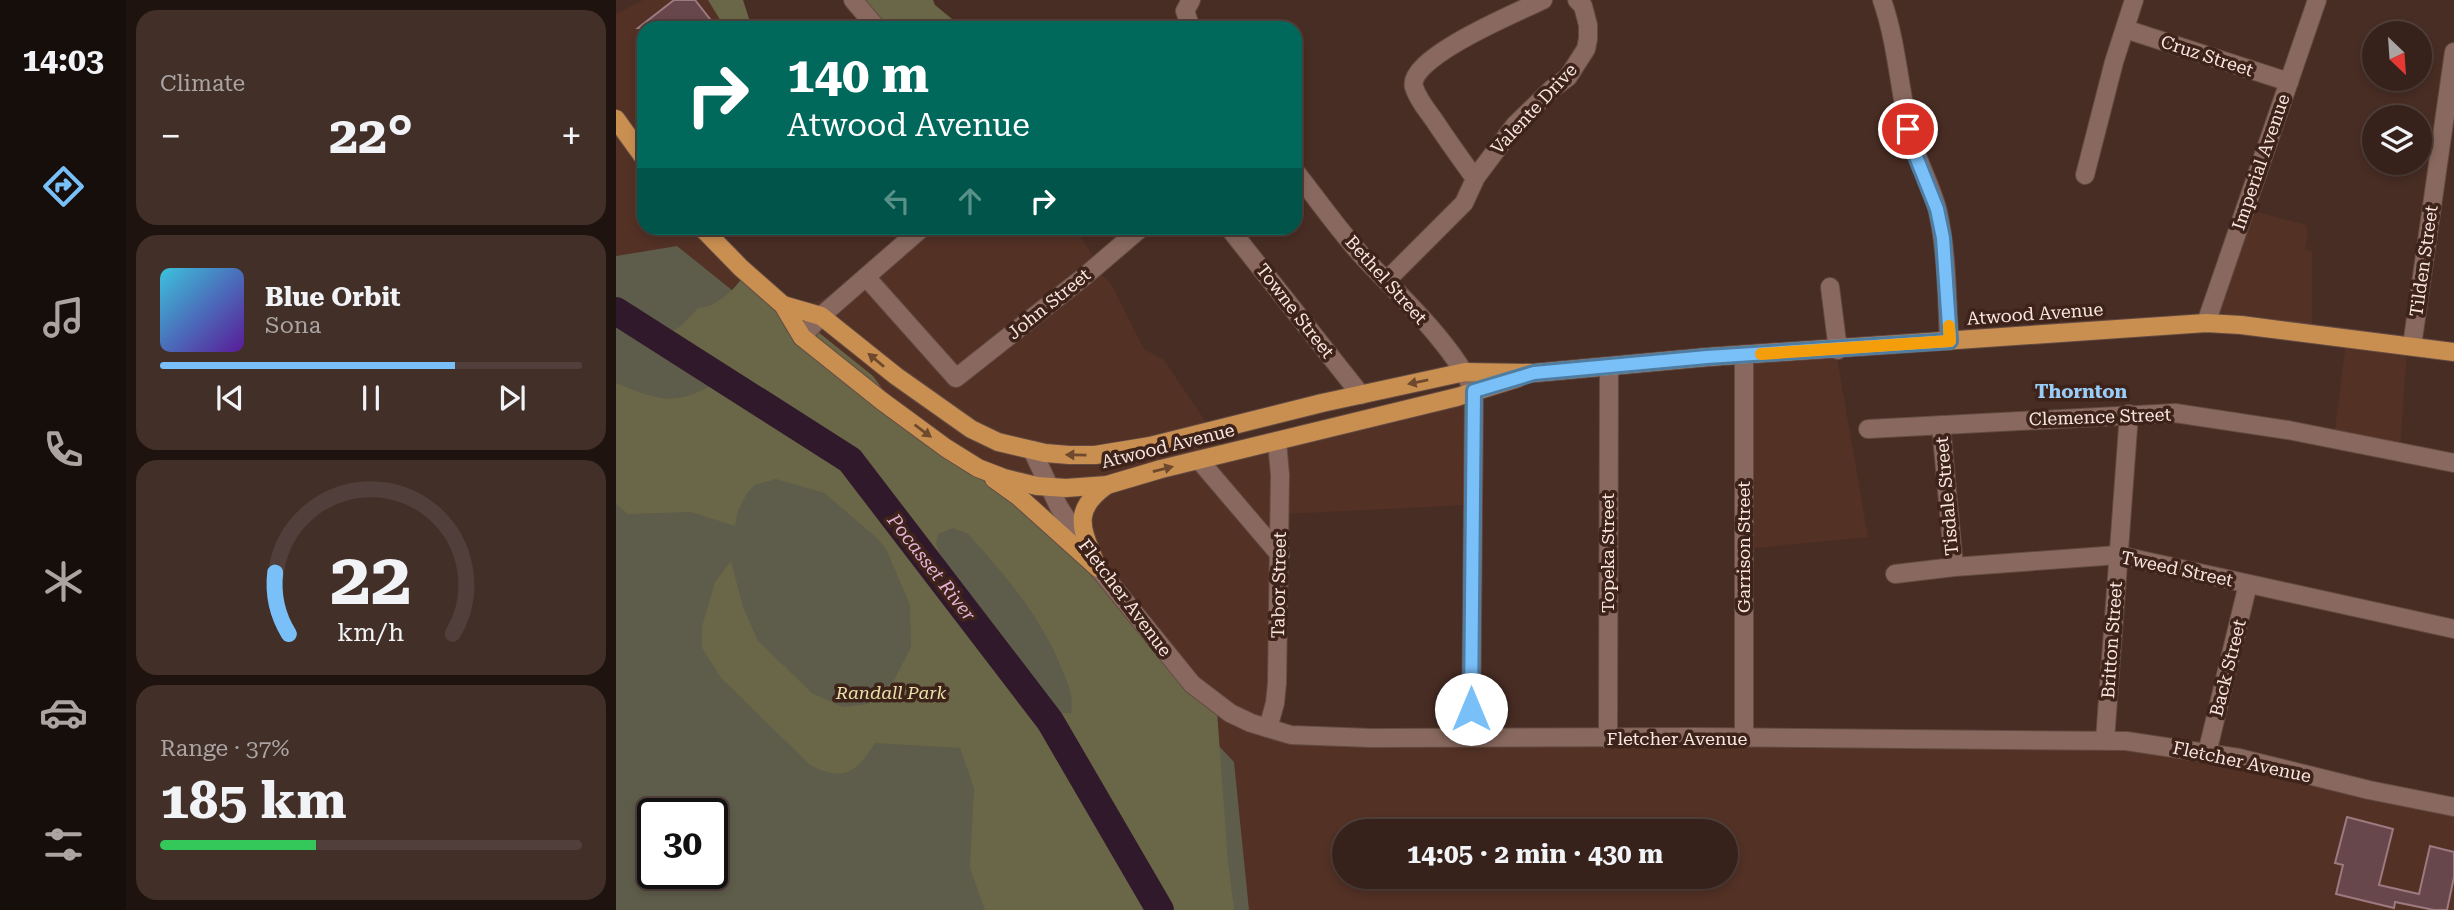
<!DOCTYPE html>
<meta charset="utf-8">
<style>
body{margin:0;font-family:"Roboto Serif",serif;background:#412f28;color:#f1f3f6;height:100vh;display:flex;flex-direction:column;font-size:26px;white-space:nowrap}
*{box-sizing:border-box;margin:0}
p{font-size:23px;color:#aaa4a3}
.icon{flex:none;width:38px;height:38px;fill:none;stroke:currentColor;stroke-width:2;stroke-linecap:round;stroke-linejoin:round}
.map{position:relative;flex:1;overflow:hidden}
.drawer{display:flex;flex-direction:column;gap:10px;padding:10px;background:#1e130f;width:490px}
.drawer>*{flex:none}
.banner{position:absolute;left:21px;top:21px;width:665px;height:214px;border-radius:21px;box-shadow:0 4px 10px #0003,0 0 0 2px #503f3a;background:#00695c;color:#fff;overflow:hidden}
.needle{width:46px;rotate:155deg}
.controls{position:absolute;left:1746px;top:21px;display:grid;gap:14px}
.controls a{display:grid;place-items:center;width:70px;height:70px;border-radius:50%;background:#36221b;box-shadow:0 4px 10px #0003,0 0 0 2px #503f3a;font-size:35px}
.speed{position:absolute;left:21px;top:798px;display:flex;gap:14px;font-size:35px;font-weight:700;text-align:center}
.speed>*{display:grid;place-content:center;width:91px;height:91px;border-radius:50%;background:#36221b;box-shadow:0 4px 10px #0003,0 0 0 2px #503f3a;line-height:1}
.speed .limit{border:4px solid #111;border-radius:10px;background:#fff;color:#111}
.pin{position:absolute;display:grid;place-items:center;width:60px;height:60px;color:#fff;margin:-30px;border:4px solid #fff;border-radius:50%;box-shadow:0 2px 7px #0007}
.me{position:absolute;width:77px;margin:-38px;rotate:0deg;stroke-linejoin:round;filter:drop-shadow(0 0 5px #0008)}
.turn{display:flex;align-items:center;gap:24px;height:147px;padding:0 35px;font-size:32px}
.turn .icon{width:91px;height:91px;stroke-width:2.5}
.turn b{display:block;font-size:49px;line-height:60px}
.lanes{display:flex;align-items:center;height:66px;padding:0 35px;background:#0003;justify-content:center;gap:35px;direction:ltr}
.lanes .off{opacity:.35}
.big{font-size:52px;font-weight:700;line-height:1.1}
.drawer .widget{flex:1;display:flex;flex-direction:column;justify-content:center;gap:10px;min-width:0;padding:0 24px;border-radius:21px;background:#412f28}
.drawer .dial{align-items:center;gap:0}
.dial svg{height:182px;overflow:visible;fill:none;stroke:#503f3a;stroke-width:7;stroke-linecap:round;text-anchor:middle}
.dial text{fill:#f1f3f6;stroke:none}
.song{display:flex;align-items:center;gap:21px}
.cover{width:84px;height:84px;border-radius:10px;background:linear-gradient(135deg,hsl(190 70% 55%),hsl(270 70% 35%))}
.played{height:7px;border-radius:4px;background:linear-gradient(90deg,#79bff8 70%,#503f3a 70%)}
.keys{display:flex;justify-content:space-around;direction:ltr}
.heat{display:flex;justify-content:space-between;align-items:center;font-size:38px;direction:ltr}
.charge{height:10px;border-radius:5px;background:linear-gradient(90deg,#34c759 37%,#503f3a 0)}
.trip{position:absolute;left:716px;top:819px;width:406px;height:70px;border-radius:35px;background:#36221b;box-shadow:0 4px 10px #0003,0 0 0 2px #503f3a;font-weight:700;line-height:70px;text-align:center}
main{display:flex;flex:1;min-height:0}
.dock{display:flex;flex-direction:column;width:126px;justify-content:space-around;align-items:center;background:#160e0b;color:#aaa4a3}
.dock .icon{width:49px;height:49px}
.dock .current{color:#79bff8}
.dock b{font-size:32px;color:#f1f3f6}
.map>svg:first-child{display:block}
.built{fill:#533125;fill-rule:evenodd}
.green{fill:#5e5c4a;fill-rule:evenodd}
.forest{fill:#6a6648;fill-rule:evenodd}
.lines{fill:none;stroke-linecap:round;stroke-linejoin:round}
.river{stroke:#30192a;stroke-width:28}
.building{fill:#68474c;stroke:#9d7a7f;stroke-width:2}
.minor-casing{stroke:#634b43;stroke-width:20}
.tertiary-casing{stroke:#634b43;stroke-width:20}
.primary-casing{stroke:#634b43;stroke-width:20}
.minor{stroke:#89695f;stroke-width:18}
.tertiary{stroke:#89695f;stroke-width:18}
.primary{stroke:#c98f51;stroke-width:18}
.oneway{fill:#6f492d}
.route-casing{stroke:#4f7ca1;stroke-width:18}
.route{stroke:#79bff8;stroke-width:12}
.slow{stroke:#f59e0b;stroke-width:12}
.labels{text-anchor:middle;stroke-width:7;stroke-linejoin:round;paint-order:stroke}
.street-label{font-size:18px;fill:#f9e6e0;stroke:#3e231a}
.park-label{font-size:18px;font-style:italic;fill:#eae3a9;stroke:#3e231a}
.neighbourhood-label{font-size:19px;font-weight:bold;fill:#99ccf6;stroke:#3e231a}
.water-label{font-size:19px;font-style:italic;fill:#e5b2d6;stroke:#3e231a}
</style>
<main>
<nav class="dock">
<b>14:03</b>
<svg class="icon current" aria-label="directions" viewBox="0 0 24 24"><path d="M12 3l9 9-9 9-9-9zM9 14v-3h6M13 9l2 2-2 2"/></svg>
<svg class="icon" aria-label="music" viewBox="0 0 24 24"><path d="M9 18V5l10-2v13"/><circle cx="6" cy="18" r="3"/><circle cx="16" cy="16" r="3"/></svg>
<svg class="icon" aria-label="phone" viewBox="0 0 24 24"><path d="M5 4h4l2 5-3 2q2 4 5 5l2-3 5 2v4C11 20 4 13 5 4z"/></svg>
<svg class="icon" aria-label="climate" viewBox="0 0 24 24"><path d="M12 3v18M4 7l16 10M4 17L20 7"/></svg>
<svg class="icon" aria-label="car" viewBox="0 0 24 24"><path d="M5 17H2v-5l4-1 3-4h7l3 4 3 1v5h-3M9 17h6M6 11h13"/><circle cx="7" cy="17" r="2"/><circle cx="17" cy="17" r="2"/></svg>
<svg class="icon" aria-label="filters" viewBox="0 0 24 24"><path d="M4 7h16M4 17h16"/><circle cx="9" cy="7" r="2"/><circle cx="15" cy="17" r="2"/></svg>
</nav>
<section class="drawer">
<div class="widget"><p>Climate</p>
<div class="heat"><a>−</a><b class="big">22°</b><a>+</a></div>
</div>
<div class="widget">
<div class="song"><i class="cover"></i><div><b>Blue Orbit</b><p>Sona</p></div></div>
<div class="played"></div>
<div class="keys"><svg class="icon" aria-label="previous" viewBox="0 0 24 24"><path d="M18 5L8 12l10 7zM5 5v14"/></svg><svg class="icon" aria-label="pause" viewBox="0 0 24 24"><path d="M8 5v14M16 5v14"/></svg><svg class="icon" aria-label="next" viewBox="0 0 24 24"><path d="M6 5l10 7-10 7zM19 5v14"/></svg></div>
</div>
<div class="widget dial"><svg viewBox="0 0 100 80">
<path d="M14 69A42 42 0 1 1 86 69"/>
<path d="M14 69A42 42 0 0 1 8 42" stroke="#79bff8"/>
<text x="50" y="56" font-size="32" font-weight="700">22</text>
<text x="50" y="72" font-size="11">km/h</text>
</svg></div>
<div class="widget"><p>Range · 37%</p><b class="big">185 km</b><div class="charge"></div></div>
</section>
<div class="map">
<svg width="1838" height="910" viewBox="0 0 1838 910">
<rect width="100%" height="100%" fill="#482d24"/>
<g class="built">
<path d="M27 0H92L109 28H28V228H96L131 274 104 300 0 324V14Z"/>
<path d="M1627 208 1690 225 1692 232 1689 249 1696 251V334L1597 326Z"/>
<path d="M302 228H458L478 257 476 264 495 284 528 349 548 360 608 449 855 395 851 505 670 514 656 730 1510 742 1838 808V910H618L612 862 601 709 289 420 257 376 196 327 189 305 221 294ZM728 831H1110V877H728Z"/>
<path d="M1730 342 1791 350 1784 449 1718 437Z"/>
<path d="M1220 352 1252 537 1130 549 1128 357Z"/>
</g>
<path class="green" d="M61 246 441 551 515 652 618 762 633 910H0V256ZM37 814H96V873H37Z"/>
<g class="forest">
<path d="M92 0H127L136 28H109Z"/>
<path d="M232 0H317L319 5 347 28H242L247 22Z"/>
<path d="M132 264 196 327 257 376 289 420 443 533 601 710 612 862 618 910H369L354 868 358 788 344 748 259 743C241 772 228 783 194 765L105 678 86 648V626L99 582 115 561 127 607 142 641 196 693 227 707 252 704 278 680 295 647 294 605 270 549 261 538 208 493 160 479 139 485 131 493 122 511 119 526 75 512 12 514 0 504V383C47 402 61 407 106 379L105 371 50 334 65 326 82 308C100 309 130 281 132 264ZM337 528 352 534C389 575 424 615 445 667 452 685 458 694 455 713 432 713 414 708 398 691L337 584 320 544 322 534Z"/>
</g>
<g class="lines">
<path class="river" d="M0 311 234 460 434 721 544 910"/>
</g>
<g class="building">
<path d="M58 0H79L101 28H22Z"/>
<path d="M1731 817 1777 829 1763 885 1803 894 1814 846 1838 852V877L1831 910H1818L1779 902 1778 908 1720 894 1727 865 1719 863Z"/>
</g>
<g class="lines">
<defs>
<g id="minor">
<path d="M237 0 261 28"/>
<path d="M575 0 569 11 575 28"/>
<path d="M1266 0C1280 40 1283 84 1292 126 1298 157 1315 183 1322 212 1331 254 1331 298 1333 341"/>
<path d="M1509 29 1673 82"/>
<path d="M679 171C702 200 724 232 749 259 786 298 835 342 858 391L855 737"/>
<path d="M1469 175 1498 62 1518 0"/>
<path d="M860 177 855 173C842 155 830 138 818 120 811 110 802 100 798 87 790 58 904 11 927 0"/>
<path d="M613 228 745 395"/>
<path d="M250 277 340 378 469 276 525 228"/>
<path d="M771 280 848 203 860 177 899 125 936 89 952 77 970 49 972 39V25L967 6 961 0"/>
<path d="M1214 287 1222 350"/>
<path d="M1590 323 1701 0"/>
<path d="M186 337 205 316 306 228"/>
<path d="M1796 346 1838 52"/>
<path d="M1325 425 1338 567"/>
<path d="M1252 429 1559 413 1672 430 1838 463"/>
<path d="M583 460 664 555"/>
<path d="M1279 574 1338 567 1502 555 1838 629"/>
<path d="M652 728 659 703 661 683 664 475 661 441"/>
<path d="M1128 738V355"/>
<path d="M992 739 993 367"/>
<path d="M1489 740 1513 414"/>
<path d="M1591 753 1632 584"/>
</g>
<path id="tertiary" d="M416 450 443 507 482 568 576 684 614 713 635 723 675 735 755 738 1080 737 1510 741 1623 758 1753 790 1838 807"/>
<g id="primary">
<path d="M0 119 28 158"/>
<path d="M86 228 125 268 167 305 186 337 266 401 330 448 362 468 388 478 421 486 450 488 491 485 545 469 841 397 902 378"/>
<path d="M167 305 205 316 280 376 355 429 382 442 429 453 453 455H479L534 446 706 403 849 372 918 373 1092 357 1590 323 1625 325 1838 352"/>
<path d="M378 479 403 497 482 568"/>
<path d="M479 562C465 527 456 510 491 485"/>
</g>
</defs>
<use href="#minor" class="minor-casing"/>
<use href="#tertiary" class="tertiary-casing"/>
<use href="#primary" class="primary-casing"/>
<use href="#minor" class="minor"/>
<use href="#tertiary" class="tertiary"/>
<use href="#primary" class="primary"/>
</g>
<defs><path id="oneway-solid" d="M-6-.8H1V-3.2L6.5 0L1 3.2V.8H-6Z" transform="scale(1.75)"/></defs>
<g class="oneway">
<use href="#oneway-solid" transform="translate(260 360) rotate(-140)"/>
<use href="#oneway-solid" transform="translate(802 382) rotate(168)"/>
<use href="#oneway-solid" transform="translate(307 431) rotate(37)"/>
<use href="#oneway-solid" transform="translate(460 455) rotate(-179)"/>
<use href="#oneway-solid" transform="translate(547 469) rotate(-14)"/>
</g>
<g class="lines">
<defs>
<path id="route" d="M855 709 858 391 918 373 1091 357 1334 341 1327 238 1321 209 1299 154 1292 129"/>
</defs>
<use href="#route" class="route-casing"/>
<use href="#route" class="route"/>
<path class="slow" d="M1145 354 1334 341 1333 326"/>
</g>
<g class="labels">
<g class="street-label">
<text transform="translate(1591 56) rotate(18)" y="6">Cruz Street</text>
<text transform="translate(918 109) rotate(-47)" y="6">Valente Drive</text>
<text transform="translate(1645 162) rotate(-71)" y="6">Imperial Avenue</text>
<text transform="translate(1808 261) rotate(-82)" y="6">Tilden Street</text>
<text transform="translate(770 280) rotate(48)" y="6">Bethel Street</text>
<text transform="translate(433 304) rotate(-39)" y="6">John Street</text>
<text transform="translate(679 311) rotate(52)" y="6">Towne Street</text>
<text transform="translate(1419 314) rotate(-4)" y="6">Atwood Avenue</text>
<text transform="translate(1484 417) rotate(-2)" y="6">Clemence Street</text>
<text transform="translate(552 446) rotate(-14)" y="6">Atwood Avenue</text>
<text transform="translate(1331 496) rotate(-95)" y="6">Tisdale Street</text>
<text transform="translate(1128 547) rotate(-90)" y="6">Garrison Street</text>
<text transform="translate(992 553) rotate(-90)" y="6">Topeka Street</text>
<text transform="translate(1561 569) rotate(12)" y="6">Tweed Street</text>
<text transform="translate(663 585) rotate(-89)" y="6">Tabor Street</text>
<text transform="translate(509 598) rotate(53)" y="6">Fletcher Avenue</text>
<text transform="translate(1496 640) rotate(-86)" y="6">Britton Street</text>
<text transform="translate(1612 668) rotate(-76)" y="6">Back Street</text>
<text x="1061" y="745">Fletcher Avenue</text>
<text transform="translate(1626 762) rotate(12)" y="6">Fletcher Avenue</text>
</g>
<g class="park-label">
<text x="275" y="699">Randall Park</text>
</g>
<g class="neighbourhood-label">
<text x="1465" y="398">Thornton</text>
</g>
<g class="water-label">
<text transform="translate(316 567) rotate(52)" y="7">Pocasset River</text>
</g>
</g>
</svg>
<div class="controls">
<a><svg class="needle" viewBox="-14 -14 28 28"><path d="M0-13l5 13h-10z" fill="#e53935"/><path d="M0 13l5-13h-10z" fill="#aaa4a3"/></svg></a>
<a><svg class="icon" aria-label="layers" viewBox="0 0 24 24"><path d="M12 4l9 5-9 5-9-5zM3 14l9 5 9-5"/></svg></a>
</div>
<div class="speed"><div class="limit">30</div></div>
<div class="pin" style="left:1292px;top:129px;background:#d93025"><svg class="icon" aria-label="arrive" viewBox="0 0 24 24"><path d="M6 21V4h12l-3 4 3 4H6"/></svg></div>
<svg class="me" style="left:855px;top:709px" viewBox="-20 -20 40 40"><circle r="19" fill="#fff"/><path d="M0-13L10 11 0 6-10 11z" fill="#79bff8"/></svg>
<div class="trip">14:05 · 2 min · 430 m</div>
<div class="banner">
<div class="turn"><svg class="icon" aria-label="right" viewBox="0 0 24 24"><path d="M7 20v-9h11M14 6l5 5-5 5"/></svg><div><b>140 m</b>Atwood Avenue</div></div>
<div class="lanes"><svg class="icon off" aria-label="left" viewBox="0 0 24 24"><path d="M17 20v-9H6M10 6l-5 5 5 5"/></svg><svg class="icon off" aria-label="ahead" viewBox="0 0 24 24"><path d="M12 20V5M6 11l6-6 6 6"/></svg><svg class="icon" aria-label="right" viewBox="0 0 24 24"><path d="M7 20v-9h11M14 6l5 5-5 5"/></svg></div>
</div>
</div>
</main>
